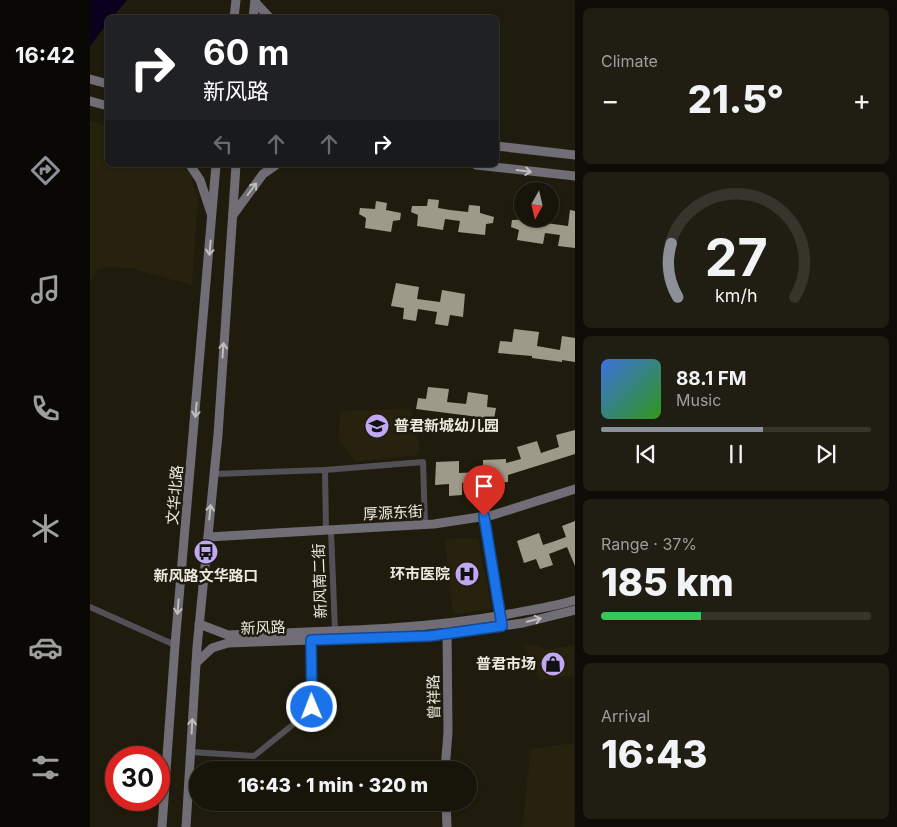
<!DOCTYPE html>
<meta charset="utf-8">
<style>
body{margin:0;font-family:Inter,"Noto Sans SC",sans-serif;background:#201e13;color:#f1f3f6;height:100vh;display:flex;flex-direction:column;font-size:19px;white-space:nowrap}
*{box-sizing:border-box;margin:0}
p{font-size:16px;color:#9e9f9c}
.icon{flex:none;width:28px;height:28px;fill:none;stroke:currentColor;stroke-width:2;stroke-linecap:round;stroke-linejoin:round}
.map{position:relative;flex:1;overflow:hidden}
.drawer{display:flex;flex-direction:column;gap:8px;padding:8px;background:#0d0c06;width:322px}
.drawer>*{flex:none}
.hud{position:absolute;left:15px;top:15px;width:394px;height:152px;border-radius:8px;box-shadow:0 1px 4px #0004,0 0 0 1px #36342b;background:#202124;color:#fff;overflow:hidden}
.needle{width:32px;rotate:188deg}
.controls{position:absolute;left:424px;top:182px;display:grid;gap:10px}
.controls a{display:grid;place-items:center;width:45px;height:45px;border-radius:50%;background:#17150a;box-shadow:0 1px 4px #0004,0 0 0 1px #36342b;font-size:25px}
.speed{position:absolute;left:15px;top:746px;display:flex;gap:10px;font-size:25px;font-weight:700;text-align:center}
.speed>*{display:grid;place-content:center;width:65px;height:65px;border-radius:50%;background:#17150a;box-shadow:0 1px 4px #0004,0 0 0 1px #36342b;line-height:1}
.speed .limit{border:8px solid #d22;background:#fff;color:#111}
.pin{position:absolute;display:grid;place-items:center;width:42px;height:42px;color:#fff;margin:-51px -21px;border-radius:50% 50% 50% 0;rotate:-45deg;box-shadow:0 0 5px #0007}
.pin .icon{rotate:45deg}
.me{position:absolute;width:55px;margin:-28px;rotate:359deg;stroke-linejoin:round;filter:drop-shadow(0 0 4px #0008)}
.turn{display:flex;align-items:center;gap:18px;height:105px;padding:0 15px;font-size:22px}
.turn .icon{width:65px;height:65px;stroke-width:2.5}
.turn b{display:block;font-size:35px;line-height:42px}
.lanes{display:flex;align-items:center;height:48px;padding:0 15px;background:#0003;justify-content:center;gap:25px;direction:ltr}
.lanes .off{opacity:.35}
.big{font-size:38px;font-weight:800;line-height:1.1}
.drawer .widget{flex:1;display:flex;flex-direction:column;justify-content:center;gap:8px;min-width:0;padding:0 18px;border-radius:8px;background:#201e13}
.drawer .dial{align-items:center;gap:0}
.dial svg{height:130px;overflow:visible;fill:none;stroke:#36342b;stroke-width:7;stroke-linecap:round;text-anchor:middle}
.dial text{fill:#f1f3f6;stroke:none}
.song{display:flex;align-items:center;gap:15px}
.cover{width:60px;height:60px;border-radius:8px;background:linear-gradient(135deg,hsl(220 70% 55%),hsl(110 70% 35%))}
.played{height:5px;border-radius:2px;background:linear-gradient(90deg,#8c9099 60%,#36342b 60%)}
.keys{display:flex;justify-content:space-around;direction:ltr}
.heat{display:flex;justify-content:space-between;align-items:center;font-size:28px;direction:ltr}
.charge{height:8px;border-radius:4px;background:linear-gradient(90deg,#34c759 37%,#36342b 0)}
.trip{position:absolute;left:99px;top:761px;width:288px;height:50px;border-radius:25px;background:#17150a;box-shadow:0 1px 4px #0004,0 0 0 1px #36342b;font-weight:800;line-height:50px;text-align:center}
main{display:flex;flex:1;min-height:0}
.tab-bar{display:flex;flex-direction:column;width:90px;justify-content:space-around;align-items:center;background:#090804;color:#9e9f9c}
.tab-bar .icon{width:35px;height:35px}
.tab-bar .selected{color:#8c9099}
.tab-bar b{font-size:22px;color:#f1f3f6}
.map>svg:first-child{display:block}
.built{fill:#27220d}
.water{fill:#0b001d}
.building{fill:#9e9a89}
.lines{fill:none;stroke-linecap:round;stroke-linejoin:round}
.street{stroke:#525056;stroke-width:6}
.secondary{stroke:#706d77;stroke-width:9}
.oneway{stroke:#c0bebb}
.route-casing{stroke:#114b97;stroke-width:12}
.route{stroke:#1a73e8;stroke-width:9}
.labels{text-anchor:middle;stroke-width:5;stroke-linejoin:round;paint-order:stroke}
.poi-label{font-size:15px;font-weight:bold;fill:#ebe9e0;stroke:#1f1c0e;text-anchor:end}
.street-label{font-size:15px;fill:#ebe9e0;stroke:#1f1c0e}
</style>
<main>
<nav class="tab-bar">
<b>16:42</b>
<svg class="icon selected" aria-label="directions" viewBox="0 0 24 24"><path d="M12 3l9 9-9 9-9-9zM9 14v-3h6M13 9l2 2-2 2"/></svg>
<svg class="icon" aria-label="music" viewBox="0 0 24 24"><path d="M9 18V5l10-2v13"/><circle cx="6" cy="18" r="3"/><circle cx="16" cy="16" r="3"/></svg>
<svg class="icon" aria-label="phone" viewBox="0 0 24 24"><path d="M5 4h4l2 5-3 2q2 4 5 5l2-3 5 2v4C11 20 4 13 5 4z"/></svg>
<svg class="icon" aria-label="climate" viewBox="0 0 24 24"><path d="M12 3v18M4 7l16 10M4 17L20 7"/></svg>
<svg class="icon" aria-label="car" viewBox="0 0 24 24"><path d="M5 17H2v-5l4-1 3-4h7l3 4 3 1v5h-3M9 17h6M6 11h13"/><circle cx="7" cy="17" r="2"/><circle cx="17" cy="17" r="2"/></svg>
<svg class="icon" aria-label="filters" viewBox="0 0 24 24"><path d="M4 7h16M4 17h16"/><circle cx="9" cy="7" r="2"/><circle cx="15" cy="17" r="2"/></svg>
</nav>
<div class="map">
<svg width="485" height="827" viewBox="0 0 485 827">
<rect width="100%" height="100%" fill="#1f1c0e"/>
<g class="built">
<path d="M0 121 17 126 18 165H92L99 171 108 198 102 285 40 268 17 267 7 270 2 280 0 279Z"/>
<path d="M321 409 330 450 328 455 265 462 249 441 250 411Z"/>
<path d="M388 538 402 609 363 615 355 539Z"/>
<path d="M433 644 450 646 454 650 484 645V675L450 680Z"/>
<path d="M484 743V827H432L441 749Z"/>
</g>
<path class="water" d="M0 0H37L23 17 18 18 17 24 0 46Z"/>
<g class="building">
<path d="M338 199 349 200 348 208 360 210 378 212 379 205 390 206V213L404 217 403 223 396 224 395 235 368 232 370 221 355 219 353 230 327 226 328 215 321 212 322 206H337Z"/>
<path d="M286 201 297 203 296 210 311 213 310 220 303 221 301 232 275 228 276 218 269 214 270 208 285 209Z"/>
<path d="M480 210 485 211V248L468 246 470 235 455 233 453 244 427 240 429 230 421 227 422 220 449 219 448 222 478 226Z"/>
<path d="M306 283 329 287 327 299 350 302 352 290 375 294 373 317 360 315 358 326 345 324 347 312 328 309 326 321 313 319 314 308 301 306Z"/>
<path d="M424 329 449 332 447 346 470 350 472 336 485 338V362L472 360V362L442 358V356L408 353 410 341 422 342Z"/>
<path d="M338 387 359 389 357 402 376 404 378 392 398 395 397 407 406 408 404 419 326 409 328 398 336 399Z"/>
<path d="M485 430V454L418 475V482L405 483V494L392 495 391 483H372V495L359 496V484L345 485 346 462 369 461V473L393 472V460L416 459V463L431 459 427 447 447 441 451 453 469 447 466 435Z"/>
<path d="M485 521V566L477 547 459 554 463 565 450 569 446 559 434 563 427 541 449 533 453 545 465 541 476 537 472 526Z"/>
</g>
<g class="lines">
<g class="street">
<path d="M235 470 236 531"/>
<path d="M124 474 235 470 333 462 335 525"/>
<path d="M241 531 245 631"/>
<path d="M0 607 85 645"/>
<path d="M101 752 164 756 221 710V640"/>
</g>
<g class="secondary">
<path d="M165 2 180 18"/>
<path d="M144 18 146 0"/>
<path d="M163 18 165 0"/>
<path d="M0 79 18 84"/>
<path d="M0 101 18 106"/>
<path d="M406 146 485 155"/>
<path d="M100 165 110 180 121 213"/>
<path d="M386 165 485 176"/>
<path d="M143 215 173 174 186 165"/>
<path d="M394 516 411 619"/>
<path d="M118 537 344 524 403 515 485 489"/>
<path d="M109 624 138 635C230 631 323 631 414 615 438 610 462 607 485 600"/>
<path d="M106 663 122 648 138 643 340 636 433 623 485 610"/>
<path d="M355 770 358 732 357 628"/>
<path d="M356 802 357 827"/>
<path d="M72 827 85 645 126 165"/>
<path d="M96 827 107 647 128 435 146 165"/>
</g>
</g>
<defs><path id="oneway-shaft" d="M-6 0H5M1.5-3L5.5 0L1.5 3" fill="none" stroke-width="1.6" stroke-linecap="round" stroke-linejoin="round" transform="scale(1.25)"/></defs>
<g class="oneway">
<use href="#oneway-shaft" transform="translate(434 171) rotate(7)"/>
<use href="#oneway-shaft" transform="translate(162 189) rotate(-53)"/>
<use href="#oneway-shaft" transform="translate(120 248) rotate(95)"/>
<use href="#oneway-shaft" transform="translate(133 350) rotate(-86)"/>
<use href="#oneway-shaft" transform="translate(106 410) rotate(95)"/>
<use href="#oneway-shaft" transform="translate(120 512) rotate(-84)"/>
<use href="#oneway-shaft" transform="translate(88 607) rotate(95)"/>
<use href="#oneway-shaft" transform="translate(444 620) rotate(-14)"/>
<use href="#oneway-shaft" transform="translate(102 726) rotate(-87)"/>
</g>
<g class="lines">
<defs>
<path id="route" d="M222 707 221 640 340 636 412 626 394 516"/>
</defs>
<use href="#route" class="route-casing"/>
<use href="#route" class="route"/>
</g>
<defs>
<symbol id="school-disc" viewBox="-11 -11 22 22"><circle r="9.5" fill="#c1a8f3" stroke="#1f1c0e"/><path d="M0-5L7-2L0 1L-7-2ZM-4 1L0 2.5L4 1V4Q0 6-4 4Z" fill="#111"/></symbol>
<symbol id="bus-disc" viewBox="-11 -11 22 22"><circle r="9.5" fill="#c1a8f3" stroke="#1f1c0e"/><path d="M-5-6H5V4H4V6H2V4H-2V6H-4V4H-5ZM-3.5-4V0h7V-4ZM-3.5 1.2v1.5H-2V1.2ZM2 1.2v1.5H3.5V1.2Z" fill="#111"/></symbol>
<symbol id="hospital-disc" viewBox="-11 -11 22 22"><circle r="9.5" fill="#c1a8f3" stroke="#1f1c0e"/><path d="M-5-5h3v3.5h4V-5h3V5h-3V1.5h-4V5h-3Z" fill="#111"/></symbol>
<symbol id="shop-disc" viewBox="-11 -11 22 22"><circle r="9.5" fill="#c1a8f3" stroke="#1f1c0e"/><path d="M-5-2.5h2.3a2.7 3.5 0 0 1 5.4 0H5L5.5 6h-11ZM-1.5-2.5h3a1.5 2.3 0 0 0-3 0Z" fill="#111"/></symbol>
</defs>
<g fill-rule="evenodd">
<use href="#school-disc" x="273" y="412" width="28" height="28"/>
<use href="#bus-disc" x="102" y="538" width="28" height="28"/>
<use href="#hospital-disc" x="363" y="560" width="28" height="28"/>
<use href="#shop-disc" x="449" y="650" width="28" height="28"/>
</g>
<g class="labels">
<g class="poi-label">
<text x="304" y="431" text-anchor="start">普君新城幼儿园</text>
<text x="360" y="579">环市医院</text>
<text x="116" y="581" text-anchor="middle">新风路文华路口</text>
<text x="446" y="669">普君市场</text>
</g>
<g class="street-label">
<text transform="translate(85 495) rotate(-85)" y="5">文华北路</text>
<text transform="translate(303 513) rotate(-3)" y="5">厚源东街</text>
<text transform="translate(230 581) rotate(-92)" y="5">新风南二街</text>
<text transform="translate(173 628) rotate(-2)" y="5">新风路</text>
<text transform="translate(344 697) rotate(-91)" y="5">曾祥路</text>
</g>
</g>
</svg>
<div class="controls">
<a><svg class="needle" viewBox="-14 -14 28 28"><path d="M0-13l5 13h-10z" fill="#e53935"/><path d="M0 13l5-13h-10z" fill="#9e9f9c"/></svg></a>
</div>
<div class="speed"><div class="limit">30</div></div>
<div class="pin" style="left:394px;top:516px;background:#d93025"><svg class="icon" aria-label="arrive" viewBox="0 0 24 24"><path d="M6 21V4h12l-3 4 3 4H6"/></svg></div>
<svg class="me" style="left:222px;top:707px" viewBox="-20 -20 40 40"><circle r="17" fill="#1a73e8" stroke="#fff" stroke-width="3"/><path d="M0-11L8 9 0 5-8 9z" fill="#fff"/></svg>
<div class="trip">16:43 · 1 min · 320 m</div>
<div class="hud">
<div class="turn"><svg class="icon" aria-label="right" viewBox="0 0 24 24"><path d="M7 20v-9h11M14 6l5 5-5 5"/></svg><div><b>60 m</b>新风路</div></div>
<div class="lanes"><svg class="icon off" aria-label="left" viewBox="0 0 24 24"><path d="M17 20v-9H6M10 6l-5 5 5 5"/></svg><svg class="icon off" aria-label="ahead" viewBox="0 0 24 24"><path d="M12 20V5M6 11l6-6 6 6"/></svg><svg class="icon off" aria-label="ahead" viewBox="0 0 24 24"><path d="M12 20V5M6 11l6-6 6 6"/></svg><svg class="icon" aria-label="right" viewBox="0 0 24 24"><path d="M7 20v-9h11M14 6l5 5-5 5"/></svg></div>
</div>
</div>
<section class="drawer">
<div class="widget"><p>Climate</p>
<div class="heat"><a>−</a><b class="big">21.5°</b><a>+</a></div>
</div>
<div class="widget dial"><svg viewBox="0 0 100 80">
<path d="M14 69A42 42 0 1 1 86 69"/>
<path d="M14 69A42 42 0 0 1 10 36" stroke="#8c9099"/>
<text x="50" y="56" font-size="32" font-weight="700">27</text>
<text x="50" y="72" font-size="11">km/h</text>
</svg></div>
<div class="widget">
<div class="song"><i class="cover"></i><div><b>88.1 FM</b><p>Music</p></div></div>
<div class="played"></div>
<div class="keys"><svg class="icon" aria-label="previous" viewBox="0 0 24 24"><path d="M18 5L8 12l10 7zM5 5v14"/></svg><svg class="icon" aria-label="pause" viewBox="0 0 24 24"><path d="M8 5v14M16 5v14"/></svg><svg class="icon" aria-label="next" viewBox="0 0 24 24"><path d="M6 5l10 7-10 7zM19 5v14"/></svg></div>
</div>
<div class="widget"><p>Range · 37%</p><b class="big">185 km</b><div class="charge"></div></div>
<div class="widget"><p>Arrival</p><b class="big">16:43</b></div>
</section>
</main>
